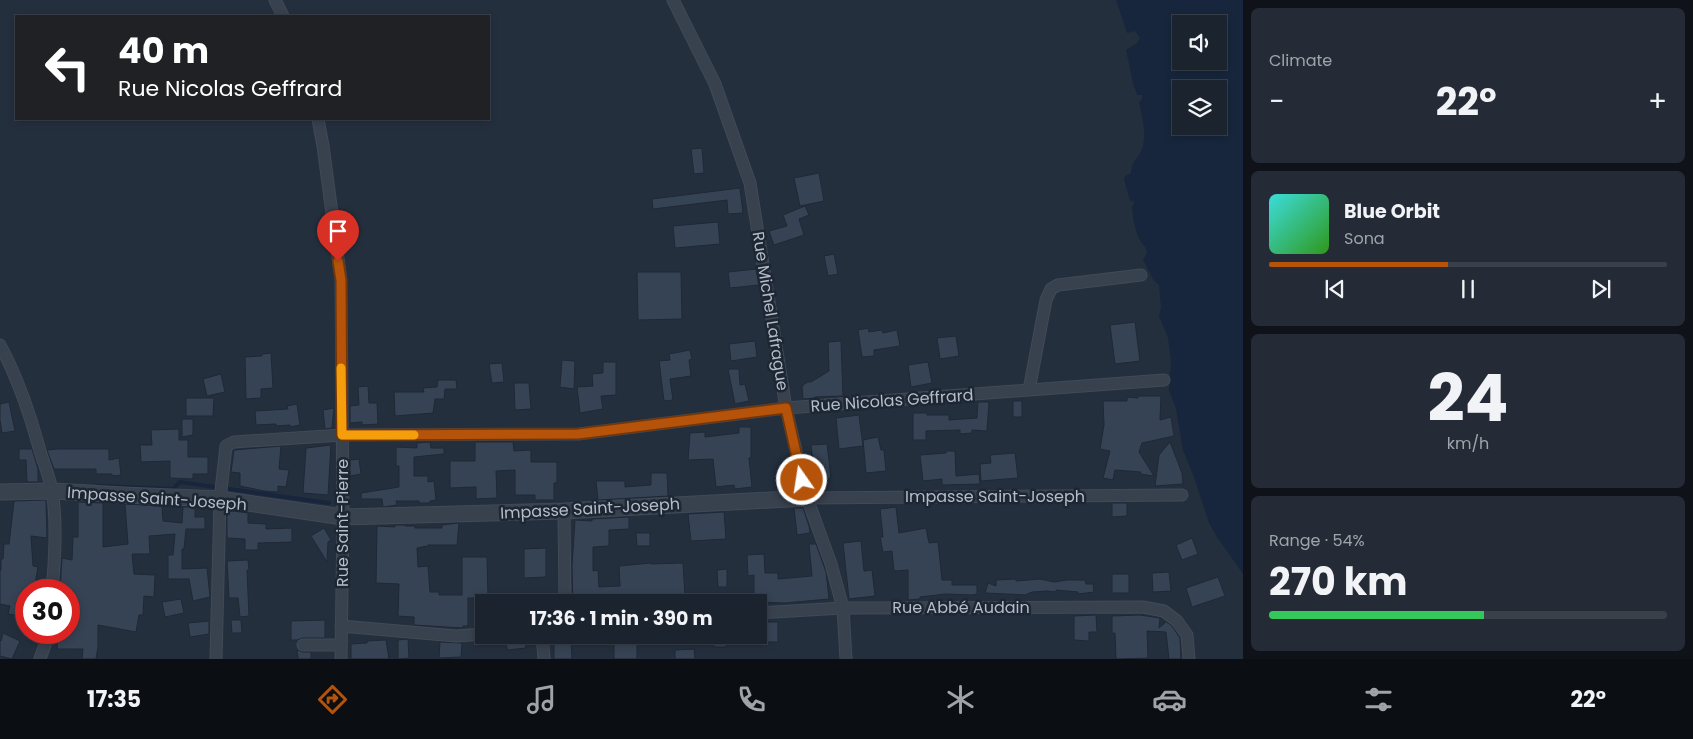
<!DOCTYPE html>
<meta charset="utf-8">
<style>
body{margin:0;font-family:Poppins,sans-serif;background:#242b36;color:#f1f3f6;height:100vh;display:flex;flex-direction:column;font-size:19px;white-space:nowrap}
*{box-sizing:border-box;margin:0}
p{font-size:16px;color:#a0a4aa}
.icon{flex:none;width:28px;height:28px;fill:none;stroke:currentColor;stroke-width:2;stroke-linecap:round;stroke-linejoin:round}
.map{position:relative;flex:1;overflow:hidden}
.side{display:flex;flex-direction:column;gap:8px;padding:8px;background:#0f1319;width:450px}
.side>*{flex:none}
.hud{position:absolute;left:15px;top:15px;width:475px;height:105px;border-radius:0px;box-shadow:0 2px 8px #0003,0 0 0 1px #39404a;background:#202124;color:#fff;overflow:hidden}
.fabs{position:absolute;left:1172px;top:15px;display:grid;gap:10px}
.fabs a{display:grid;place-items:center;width:55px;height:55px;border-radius:0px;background:#1b232e;box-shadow:0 2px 8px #0003,0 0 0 1px #39404a;font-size:25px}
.speed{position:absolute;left:15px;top:579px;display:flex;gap:10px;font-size:25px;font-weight:700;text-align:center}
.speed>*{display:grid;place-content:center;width:65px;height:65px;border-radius:50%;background:#1b232e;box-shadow:0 2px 8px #0003,0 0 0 1px #39404a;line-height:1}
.speed .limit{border:8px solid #d22;background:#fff;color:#111}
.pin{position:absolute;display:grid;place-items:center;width:42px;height:42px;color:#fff;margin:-51px -21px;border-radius:50% 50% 50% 0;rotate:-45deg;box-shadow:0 0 5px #0007}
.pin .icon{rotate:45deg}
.me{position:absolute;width:55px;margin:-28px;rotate:347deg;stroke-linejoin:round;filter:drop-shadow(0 0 4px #0008)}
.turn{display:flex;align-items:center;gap:18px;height:105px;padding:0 20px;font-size:22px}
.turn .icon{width:65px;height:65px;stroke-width:2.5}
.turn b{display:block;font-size:35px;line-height:42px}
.big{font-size:38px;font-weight:700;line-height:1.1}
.side .card{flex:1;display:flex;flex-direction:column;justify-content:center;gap:8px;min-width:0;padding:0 18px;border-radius:8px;background:#242b36}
.side .dial{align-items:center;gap:0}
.dial b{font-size:65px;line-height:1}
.song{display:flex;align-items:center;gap:15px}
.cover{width:60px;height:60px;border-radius:8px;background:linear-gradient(135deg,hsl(180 70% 55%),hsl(110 70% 35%))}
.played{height:5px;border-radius:2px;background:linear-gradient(90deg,#b45309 45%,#39404a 45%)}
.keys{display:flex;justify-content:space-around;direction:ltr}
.heat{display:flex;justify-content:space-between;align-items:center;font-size:28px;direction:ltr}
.charge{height:8px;border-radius:4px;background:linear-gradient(90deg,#34c759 54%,#39404a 0)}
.trip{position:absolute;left:475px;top:594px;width:292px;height:50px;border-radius:0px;background:#1b232e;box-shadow:0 2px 8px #0003,0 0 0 1px #39404a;font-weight:700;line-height:50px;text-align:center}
.menu{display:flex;height:80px;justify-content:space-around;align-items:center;background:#0b0e12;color:#a0a4aa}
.menu .icon{width:35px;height:35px}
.menu .on{color:#b45309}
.menu b{font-size:22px;color:#f1f3f6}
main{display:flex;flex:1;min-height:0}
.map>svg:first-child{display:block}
.water{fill:#17263c;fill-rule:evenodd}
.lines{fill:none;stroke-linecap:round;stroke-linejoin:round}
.stream{stroke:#17263c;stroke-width:4}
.building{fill:#364354;stroke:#1f2835}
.minor-casing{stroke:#414a57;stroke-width:13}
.tertiary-casing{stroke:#414a57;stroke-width:17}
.minor{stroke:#38414e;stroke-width:11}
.tertiary{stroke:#38414e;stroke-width:15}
.route-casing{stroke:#753606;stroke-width:12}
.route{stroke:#b45309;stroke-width:9}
.slow{stroke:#f59e0b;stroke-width:9}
.labels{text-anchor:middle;stroke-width:5;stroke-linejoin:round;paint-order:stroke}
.street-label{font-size:16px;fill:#b4bcc9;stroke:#1d2633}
</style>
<main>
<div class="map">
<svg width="1243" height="659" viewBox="0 0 1243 659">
<rect width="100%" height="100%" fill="#242f3e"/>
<path class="water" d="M1116 0H1243V574L1217 537 1209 523 1194 477 1183 450 1176 409 1169 390 1171 361 1168 338 1159 316 1161 308 1159 285 1154 281 1143 260 1147 252C1146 247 1144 246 1141 242 1135 232 1133 219 1132 207L1134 204 1133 201H1130L1124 179 1125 176 1131 173C1132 159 1138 160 1142 149 1147 135 1142 116 1139 102L1142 99V95H1137L1133 83 1126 50 1137 43 1140 38 1135 31 1127 33ZM1181 24H1219V61H1181ZM1181 89H1219V126H1181Z"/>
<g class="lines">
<path class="stream" d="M97 486 173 489 180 482 329 503"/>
</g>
<g class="building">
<path d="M702 148 704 173 694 174 691 149Z"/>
<path d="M819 173 824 201 800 206 794 178Z"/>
<path d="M740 188 743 213 728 214 727 200 653 209 652 199Z"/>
<path d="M805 206 809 215 799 219 804 235 774 245 769 231 787 226 783 215Z"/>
<path d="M718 222 720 244 675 248 673 226Z"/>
<path d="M834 254 838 274 828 276 824 256Z"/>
<path d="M756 269 759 285 730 288 728 272Z"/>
<path d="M637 272H681L682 319 638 320Z"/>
<path d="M1135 322 1140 361 1115 364 1110 325Z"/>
<path d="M868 328 869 332 882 330 883 333 897 330 900 346 874 350V356L862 357 858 330Z"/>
<path d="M956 336 959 356 940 359 937 338Z"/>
<path d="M755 341 757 357 731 361 729 344Z"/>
<path d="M841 341 843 396 815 397V398L803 399 802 387 804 384 808 382H811L829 371 828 342Z"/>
<path d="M690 350 692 359 689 360 691 376 670 379 673 400 664 401 659 361 670 360 669 354Z"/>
<path d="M271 353 273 388 261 389V398L246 399 245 357 262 356V354Z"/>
<path d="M562 360 575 361 574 389 560 387Z"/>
<path d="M603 362H616V395L601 396 603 409 580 413 577 387 593 386 592 374 603 373Z"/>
<path d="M928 362 932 383 911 387 908 365Z"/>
<path d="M502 363 504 382 492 383 489 364Z"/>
<path d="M728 369H739L740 385 745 384 749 401 735 404Z"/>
<path d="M221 374 225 392 207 396 203 379Z"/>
<path d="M438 380H456L457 389H445L444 399H435L433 413 395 416 394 392H424L423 388 437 387Z"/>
<path d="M514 383H529L531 409 515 410Z"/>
<path d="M368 386 369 403H377L378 424 362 425V422L350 423V406L359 405 358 387Z"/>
<path d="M1138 396H1161L1160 420 1171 417 1174 436 1142 443 1139 452 1154 476 1140 474 1141 472 1115 470 1113 480 1103 478 1110 451 1100 449 1104 425 1103 401H1127V397L1138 398Z"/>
<path d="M186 398H214L213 416H186Z"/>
<rect x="1013" y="401" width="9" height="16"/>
<path d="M9 402 15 431 2 433 0 420V404Z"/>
<path d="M978 402H989L987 431 972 430V433L960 434V430L926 431V440H913V413H927V415H949V420L977 418Z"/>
<path d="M297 404 300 425 290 427V425L276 426V424L256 425 255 411 288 409 287 406Z"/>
<path d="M334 408 332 428 325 429 323 410Z"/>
<path d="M859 415 863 446 839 449 836 418Z"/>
<path d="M182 419H193V435L182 437Z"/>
<path d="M739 427H751V458H749L752 487 735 489 734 485 716 487 713 459 688 460 690 433 705 432V437L739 433Z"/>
<path d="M179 429V440H188V457H208V474H193V479L170 478V461L141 462 140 445H152L151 430Z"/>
<path d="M878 437 881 450H884L886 471 866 473 863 440Z"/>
<path d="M430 442 431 448H444V454L414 457V476H428V482L434 481 436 500 430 501V503H419V501H396L397 505 383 507 382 499H361V493L399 487V466H396V447L417 448V443Z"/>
<path d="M475 442H513L514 451 531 450V462H557V483H554V500H535V495H515V470L496 471 497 498 476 499V487L450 488V461H475Z"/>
<path d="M1170 442 1182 473 1183 484 1155 486 1159 455Z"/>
<path d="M827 444 831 478 815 480 811 445Z"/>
<path d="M331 445 328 495 303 493 306 448Z"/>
<path d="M281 446 279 469 289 470 286 487 278 486V492L264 491 240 486V473L231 472 234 450Z"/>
<path d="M19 449H32L38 469V482H27L26 460H19Z"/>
<path d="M57 449H109V460L119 458 121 475 112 476V474H96V469H54L47 450Z"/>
<path d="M946 451H955L956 476 979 474 980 484 942 485V479L923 481 920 455 946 453Z"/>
<path d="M1015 453 1018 478 981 481 980 464 991 463 990 455Z"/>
<path d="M359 459 361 474 350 476V460Z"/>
<path d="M651 473H667L668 496 598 500 596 481H625V487L651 485Z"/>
<path d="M46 500 47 538 31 536 33 566 38 567 34 590H26V617L8 614 10 606 0 604V570H1V559H3L4 544H9L14 501Z"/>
<path d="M78 502 103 503V547L128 544 125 504 162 506 163 521 182 523 183 507H195V517H205V529H186L184 549H182V569L207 568 210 597 193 601 189 579H168V555H173L175 534 149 536 150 554H132L134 574 155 575 154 597 144 596 143 615H139L136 632 98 625V647L96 659H82L83 649H57L58 634H72L75 608 70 606 72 594H69V590H60L62 558 72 560 73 537H78Z"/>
<path d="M1112 503H1127V516L1112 517Z"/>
<path d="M896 507 899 533 926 528 929 543 938 542 942 580H952V585H977V594L973 595 945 594 920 597V599L908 600V570L894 571 892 551 883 552 880 537H883L880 509Z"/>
<path d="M794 508H803L809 526 810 533 797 535Z"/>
<path d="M227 510 248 513V523L266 524V529L292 528V542L258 543V550H245V539L227 538Z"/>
<path d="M724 512 726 539 691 541 688 514Z"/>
<path d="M629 517V529L609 530V546L593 547V571L598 570 599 587 620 586 619 566 651 563V564L683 563 685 597 655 599V602H573L572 566 575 520 592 521V519Z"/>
<path d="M459 523 457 545H428V546L417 548 418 567 428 566 430 592H439V595H462V557H487L488 598H468V626H463V628L414 625V617L398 616 399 584 376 583 377 526 395 527V525H405V526H415V528H442V525Z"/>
<path d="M324 528 331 540 328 542 327 562 311 536Z"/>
<path d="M636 533H650V546H637Z"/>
<path d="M1192 538 1198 554 1182 560 1176 545Z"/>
<path d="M861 541 864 571 872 570 875 596 849 599 843 543Z"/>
<path d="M809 544H816L826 572 829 599 785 603 754 602V575L748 576 747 555 764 554 765 573H778V579L812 576Z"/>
<path d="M546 548V577L524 578V549Z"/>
<path d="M248 560 249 570H247L249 616 240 617 238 598H229L227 561Z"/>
<path d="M727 569V587H718L717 570Z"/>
<path d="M1169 572 1171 591 1153 592 1152 573Z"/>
<rect x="1112" y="574" width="17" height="19"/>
<path d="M1218 577 1225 596 1192 607 1186 588Z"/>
<path d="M1016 579V581L1040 579 1054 582 1067 580H1085L1086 584H1093L1094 592 1078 594V592L1056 590V592L1047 591 1032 592 1027 594V595L985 593 988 583 996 586V580Z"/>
<path d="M181 599 184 613 165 617 162 602Z"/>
<path d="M1096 615 1097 632H1089V641L1074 640V616Z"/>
<path d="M1140 615 1160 618 1159 628 1165 623V621L1172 626 1180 638 1181 659H1169L1166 632 1147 631 1148 658 1116 659 1115 633H1112V616Z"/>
<path d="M231 620H241L242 633H232Z"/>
<path d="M325 620V638H303L297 640H291V621Z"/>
<path d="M209 621V634L190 637 188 623Z"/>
<rect x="767" y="622" width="11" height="20"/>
<path d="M3 633 20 641 12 659 0 656V640L1 641Z"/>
<path d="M554 635H571L572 659H554Z"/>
<rect x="614" y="635" width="23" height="24"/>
<path d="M715 635H726V647H714Z"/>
<path d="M525 638 526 648 507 650 506 639Z"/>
<path d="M408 639 409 658 398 659V640Z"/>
<path d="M386 640 389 659H351V644L367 643V641Z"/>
<path d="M440 642 462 643 461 657 439 658Z"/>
<path d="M694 649 695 659H675V650Z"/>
<path d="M297 650 303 652H311V659H298Z"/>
</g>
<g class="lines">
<defs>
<g id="minor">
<path d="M275 0 283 16"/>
<path d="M673 0 715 84 750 183 786 408 807 498 831 564 843 608 846 659"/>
<path d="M318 119 323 146 341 280 343 517 341 659"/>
<path d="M0 345C18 378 30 414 40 451 44 464 50 478 52 491 57 518 55 562 52 590"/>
<path d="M1029 390 1046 300 1051 289 1058 285 1141 275"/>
<path d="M807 498 1182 495"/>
<path d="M564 511 565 602"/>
<path d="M759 613 843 608 1143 607 1164 611 1177 621 1187 635 1189 659"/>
<path d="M341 626 456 636 484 634"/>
<path d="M542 635 544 659"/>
<path d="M303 645H340"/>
<path d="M40 659 45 645 47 632"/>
<path d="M216 659 220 499 226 446 234 442 342 435 579 434 786 408 1164 380"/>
</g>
<path id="tertiary" d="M0 492 52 491 124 495 220 499 343 517 564 511 807 498"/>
</defs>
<use href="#minor" class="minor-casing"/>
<use href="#tertiary" class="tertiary-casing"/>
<use href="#minor" class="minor"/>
<use href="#tertiary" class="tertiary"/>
</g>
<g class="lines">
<defs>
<path id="route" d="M338 261 341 280 342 435 578 434 786 408 802 480"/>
</defs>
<use href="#route" class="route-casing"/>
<use href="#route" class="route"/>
<path class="slow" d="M341 368 342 435H414"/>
</g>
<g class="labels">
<g class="street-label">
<text transform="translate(771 311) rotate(81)" y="6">Rue Michel Lafrague</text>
<text transform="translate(892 400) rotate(-4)" y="6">Rue Nicolas Geffrard</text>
<text x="995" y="502">Impasse Saint-Joseph</text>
<text transform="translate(157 498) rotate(4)" y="6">Impasse Saint-Joseph</text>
<text transform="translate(590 508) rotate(-3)" y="6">Impasse Saint-Joseph</text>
<text transform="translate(342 523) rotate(-90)" y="6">Rue Saint-Pierre</text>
<text x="961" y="613">Rue Abbé Audain</text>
</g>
</g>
</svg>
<div class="fabs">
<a><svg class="icon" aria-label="sound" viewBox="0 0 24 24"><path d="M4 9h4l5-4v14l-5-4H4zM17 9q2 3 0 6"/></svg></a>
<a><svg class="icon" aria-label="layers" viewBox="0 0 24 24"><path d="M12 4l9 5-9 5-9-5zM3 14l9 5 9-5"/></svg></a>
</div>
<div class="speed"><div class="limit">30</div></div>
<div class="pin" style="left:338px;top:261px;background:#d93025"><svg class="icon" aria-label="arrive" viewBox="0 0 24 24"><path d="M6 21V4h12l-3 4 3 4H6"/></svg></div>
<svg class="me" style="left:802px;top:480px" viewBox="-20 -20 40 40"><circle r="17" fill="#b45309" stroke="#fff" stroke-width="3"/><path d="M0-11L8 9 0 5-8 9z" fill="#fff"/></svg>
<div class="trip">17:36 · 1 min · 390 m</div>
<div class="hud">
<div class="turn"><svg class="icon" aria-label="left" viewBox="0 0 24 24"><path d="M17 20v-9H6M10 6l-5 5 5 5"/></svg><div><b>40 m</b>Rue Nicolas Geffrard</div></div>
</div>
</div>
<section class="side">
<div class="card"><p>Climate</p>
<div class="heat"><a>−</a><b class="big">22°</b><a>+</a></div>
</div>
<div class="card">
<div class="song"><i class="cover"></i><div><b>Blue Orbit</b><p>Sona</p></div></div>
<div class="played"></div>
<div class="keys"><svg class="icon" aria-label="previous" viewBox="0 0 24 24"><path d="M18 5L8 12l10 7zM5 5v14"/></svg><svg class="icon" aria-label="pause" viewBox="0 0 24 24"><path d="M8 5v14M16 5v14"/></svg><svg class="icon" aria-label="next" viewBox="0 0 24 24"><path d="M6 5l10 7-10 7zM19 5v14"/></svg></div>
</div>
<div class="card dial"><b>24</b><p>km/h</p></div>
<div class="card"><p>Range · 54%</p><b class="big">270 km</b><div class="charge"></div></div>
</section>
</main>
<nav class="menu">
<b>17:35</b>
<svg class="icon on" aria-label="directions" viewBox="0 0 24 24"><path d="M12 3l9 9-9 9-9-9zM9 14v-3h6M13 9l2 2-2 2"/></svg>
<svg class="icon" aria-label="music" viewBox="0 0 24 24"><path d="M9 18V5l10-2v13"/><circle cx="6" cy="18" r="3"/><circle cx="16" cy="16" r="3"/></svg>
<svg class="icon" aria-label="phone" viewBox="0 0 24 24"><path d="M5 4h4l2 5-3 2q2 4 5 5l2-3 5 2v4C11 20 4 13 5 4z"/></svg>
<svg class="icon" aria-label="climate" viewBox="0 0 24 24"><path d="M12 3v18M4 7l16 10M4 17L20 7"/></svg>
<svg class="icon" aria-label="car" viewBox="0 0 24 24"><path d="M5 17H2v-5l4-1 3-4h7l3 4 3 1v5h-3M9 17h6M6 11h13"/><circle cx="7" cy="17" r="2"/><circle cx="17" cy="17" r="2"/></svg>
<svg class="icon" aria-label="filters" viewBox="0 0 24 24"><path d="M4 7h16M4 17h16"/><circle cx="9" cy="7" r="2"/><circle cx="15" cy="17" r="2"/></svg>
<b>22°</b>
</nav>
